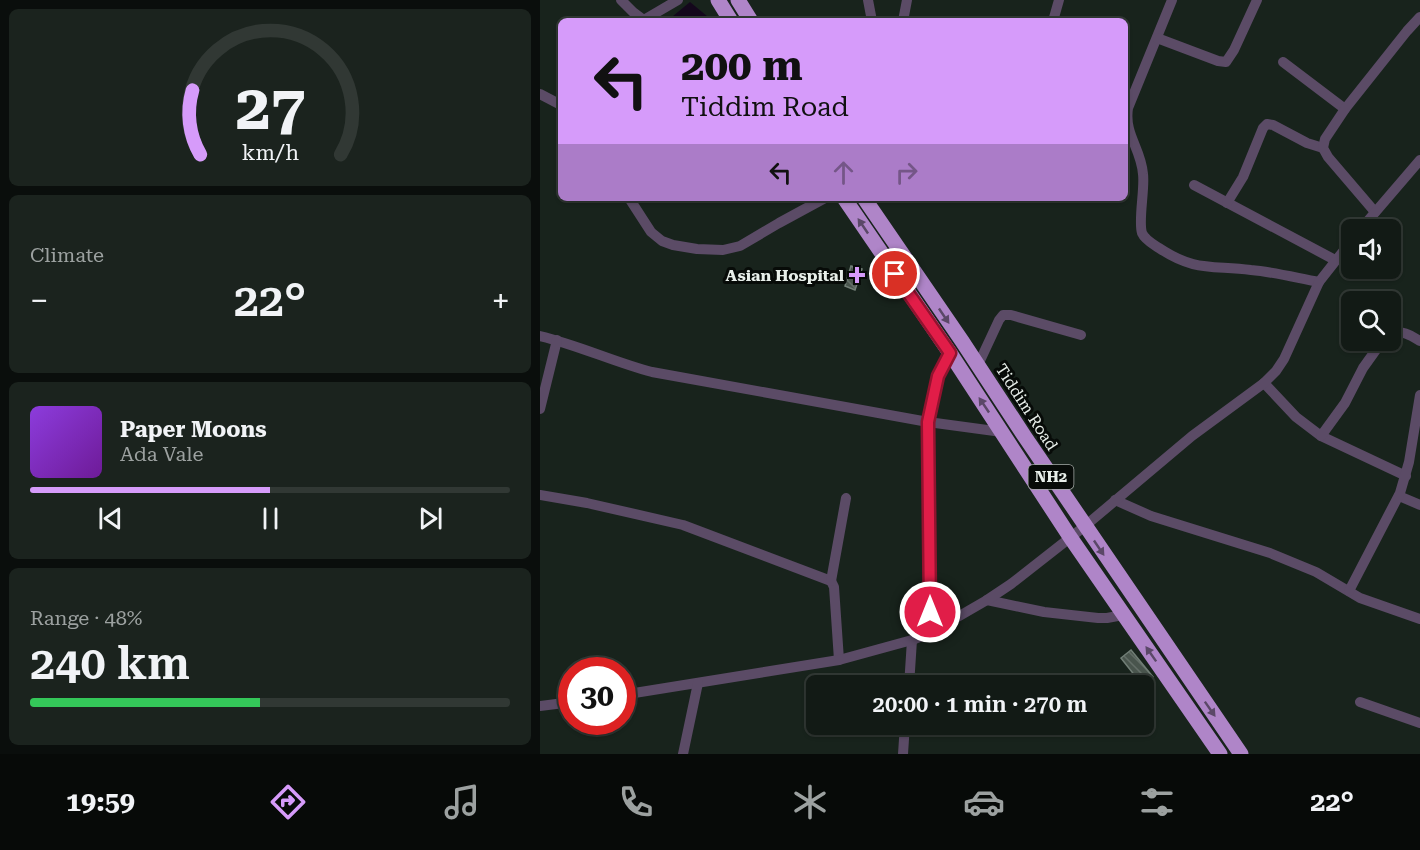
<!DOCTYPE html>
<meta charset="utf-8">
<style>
body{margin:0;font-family:"Roboto Serif",serif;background:#1b231e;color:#f1f3f6;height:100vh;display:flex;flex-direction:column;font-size:22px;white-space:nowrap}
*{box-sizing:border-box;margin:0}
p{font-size:20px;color:#9ca1a0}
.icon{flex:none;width:33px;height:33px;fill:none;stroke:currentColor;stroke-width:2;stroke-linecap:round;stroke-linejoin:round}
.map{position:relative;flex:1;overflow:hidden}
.panel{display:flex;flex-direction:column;gap:9px;padding:9px;background:#0a0e0c;width:540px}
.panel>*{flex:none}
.banner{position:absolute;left:18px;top:18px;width:570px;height:183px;border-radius:9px;box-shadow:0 2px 4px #0004,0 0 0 2px #313834;background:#d69bfa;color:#111;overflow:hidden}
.fabs{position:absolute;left:801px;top:219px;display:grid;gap:12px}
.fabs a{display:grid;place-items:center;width:60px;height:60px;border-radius:9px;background:#121a15;box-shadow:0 2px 4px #0004,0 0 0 2px #313834;font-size:30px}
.speed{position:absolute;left:18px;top:657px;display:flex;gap:12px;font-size:30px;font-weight:700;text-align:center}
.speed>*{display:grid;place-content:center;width:78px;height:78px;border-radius:50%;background:#121a15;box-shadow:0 2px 4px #0004,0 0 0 2px #313834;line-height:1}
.speed .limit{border:9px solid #d22;background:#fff;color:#111}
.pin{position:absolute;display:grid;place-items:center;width:51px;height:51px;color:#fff;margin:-26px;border:3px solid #fff;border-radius:50%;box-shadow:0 2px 6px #0007}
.me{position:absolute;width:66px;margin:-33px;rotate:0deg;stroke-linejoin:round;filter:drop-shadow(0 0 4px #0008)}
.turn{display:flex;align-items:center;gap:21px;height:126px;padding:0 24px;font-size:27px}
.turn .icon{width:78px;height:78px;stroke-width:2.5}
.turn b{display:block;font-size:42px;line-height:51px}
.lanes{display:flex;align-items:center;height:57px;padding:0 24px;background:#0003;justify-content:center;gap:30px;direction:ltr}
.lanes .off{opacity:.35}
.big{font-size:45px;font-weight:600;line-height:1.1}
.panel .tile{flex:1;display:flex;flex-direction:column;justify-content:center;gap:9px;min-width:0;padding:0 21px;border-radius:9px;background:#1b231e}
.panel .dial{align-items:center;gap:0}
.dial svg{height:156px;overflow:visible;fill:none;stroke:#313834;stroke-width:7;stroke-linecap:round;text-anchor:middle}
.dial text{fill:#f1f3f6;stroke:none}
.song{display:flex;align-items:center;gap:18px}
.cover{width:72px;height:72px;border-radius:9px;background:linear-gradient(135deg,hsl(270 70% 55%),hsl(280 70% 35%))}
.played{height:6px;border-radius:3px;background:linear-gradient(90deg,#d69bfa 50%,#313834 50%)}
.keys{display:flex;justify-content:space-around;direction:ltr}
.heat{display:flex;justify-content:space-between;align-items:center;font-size:33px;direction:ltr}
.charge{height:9px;border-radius:4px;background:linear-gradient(90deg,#34c759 48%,#313834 0)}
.trip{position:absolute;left:266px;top:675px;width:348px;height:60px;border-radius:9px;background:#121a15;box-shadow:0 2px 4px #0004,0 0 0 2px #313834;font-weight:600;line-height:60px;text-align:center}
.tabs{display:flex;height:96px;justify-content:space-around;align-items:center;background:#070a08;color:#9ca1a0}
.tabs .icon{width:42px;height:42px}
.tabs .selected{color:#d69bfa}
.tabs b{font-size:27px;color:#f1f3f6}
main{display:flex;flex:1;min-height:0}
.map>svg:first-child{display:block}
.water{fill:#14071c}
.building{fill:url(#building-back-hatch);stroke:#717e76;stroke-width:1.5}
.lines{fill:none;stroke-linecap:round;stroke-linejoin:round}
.minor{stroke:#5b4b66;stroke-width:10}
.highway{stroke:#af85c8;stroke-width:15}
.oneway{fill:#5b4868}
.route-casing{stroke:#92132f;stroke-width:15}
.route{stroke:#e11d48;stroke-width:10}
.poi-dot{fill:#d69bfa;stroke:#070b08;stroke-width:2}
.labels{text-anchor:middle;stroke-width:6;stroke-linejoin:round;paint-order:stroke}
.shield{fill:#070b08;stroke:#a4aba6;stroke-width:1.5}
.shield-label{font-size:15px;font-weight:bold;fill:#e8efea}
.poi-label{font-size:16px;font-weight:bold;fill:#e8efea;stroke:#070b08;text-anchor:end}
.street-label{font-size:16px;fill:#e8efea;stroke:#070b08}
</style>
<main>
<section class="panel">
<div class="tile dial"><svg viewBox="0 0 100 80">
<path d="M14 69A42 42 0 1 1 86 69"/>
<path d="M14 69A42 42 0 0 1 10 36" stroke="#d69bfa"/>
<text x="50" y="56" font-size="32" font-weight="700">27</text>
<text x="50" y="72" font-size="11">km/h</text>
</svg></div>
<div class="tile"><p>Climate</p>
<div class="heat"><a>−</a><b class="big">22°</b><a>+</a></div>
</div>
<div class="tile">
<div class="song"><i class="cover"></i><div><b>Paper Moons</b><p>Ada Vale</p></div></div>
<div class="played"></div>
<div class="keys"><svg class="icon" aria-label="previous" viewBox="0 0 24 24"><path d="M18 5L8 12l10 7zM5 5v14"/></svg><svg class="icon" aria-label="pause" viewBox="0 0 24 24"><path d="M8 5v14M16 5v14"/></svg><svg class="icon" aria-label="next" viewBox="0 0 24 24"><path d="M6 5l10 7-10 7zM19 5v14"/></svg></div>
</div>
<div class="tile"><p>Range · 48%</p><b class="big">240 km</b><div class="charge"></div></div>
</section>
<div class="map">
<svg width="880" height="754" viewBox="0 0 880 754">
<defs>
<pattern id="building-back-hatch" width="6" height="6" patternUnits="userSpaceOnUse" patternTransform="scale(1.5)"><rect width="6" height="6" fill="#49554d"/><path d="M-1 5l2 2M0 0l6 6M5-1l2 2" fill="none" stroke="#636e67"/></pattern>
</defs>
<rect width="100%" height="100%" fill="#18231c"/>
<path class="water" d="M150 2 173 21H127Z"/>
<g class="building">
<path d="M311 266 322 269 315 290 305 286Z"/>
<path d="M591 650 613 677 603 686 581 658Z"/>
</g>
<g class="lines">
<g class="minor">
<path d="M81 0 93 12 105 21"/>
<path d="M328 0 332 21"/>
<path d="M632 0 588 108C584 135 601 148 603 174 605 189 598 221 602 233 605 240 613 244 619 248 655 272 672 265 711 270 734 272 757 278 779 282"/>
<path d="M102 21 138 0"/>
<path d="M363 21 367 0"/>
<path d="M513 21 519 0"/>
<path d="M617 38 678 61 686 62 694 50 717 0"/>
<path d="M743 62 805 109"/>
<path d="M0 94 21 105"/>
<path d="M654 185 795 260"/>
<path d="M89 198 111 232 122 241 133 245 157 249 183 250 200 246 239 223 285 198"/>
<path d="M687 203 703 177 723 128 727 124 733 125 767 143 783 148"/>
<path d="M835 212 788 157 783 148 785 139 805 109 867 31 880 17"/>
<path d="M820 230 880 160"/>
<path d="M850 333C862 330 870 335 880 341"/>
<path d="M0 336C38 345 74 362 112 372L388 422 462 432"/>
<path d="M438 365 459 320 463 315H471L541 335"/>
<path d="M724 383 756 417 781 436 866 476"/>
<path d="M0 409 17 340"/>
<path d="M781 436 805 403 823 368 843 340"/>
<path d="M0 495 47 503 143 525 291 581 294 587 299 660"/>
<path d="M859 496 880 505"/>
<path d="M575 500 611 516 730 553 776 572 820 598 880 619"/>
<path d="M291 581 306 498"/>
<path d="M809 591 860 493 869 462 880 395"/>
<path d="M447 600 504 612 558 618H567L583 615"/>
<path d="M390 633 388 422 398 376 410 353"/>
<path d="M369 686 372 640"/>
<path d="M82 695 299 660 372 640 390 633 447 600 471 584 545 526 652 436 724 383 736 371 744 359 779 282 812 240"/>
<path d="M820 702 880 723"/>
<path d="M0 706 32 702"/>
<path d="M143 754 158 683"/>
<path d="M363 754 365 724"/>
</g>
<g class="highway">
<path d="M178 0 191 21"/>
<path d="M198 0 211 21"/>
<path d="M304 198 410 353 530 537 680 754"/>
<path d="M324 198 422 341 485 437 701 754"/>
</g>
</g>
<defs><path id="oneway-solid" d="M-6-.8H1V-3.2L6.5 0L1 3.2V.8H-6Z" transform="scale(1.5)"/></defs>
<g class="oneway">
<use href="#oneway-solid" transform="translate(323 226) rotate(-124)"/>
<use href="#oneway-solid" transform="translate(404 316) rotate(56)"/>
<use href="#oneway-solid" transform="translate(444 405) rotate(-124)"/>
<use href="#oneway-solid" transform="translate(559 548) rotate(56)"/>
<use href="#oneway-solid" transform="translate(611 654) rotate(-125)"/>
<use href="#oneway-solid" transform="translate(670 709) rotate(55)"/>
</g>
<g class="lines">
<defs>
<path id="route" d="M355 274 410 353 398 376 388 422 390 612"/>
</defs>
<use href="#route" class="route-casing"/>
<use href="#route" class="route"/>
</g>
<path class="poi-dot" d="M314 266h6v6h6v6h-6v6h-6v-6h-6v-6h6z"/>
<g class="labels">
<rect class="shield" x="488.5" y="465" width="45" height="24" rx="4.5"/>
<g class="shield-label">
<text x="511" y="482">NH2</text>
</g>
<g class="poi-label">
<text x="304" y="281">Asian Hospital</text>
</g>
<g class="street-label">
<text transform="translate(487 407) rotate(57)" y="6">Tiddim Road</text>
</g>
</g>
</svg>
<div class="fabs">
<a><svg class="icon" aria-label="sound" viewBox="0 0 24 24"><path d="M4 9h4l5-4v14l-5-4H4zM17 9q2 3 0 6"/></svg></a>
<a><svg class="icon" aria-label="search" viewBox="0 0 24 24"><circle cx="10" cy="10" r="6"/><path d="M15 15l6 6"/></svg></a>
</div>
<div class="speed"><div class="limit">30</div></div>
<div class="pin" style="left:355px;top:274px;background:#d93025"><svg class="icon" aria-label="arrive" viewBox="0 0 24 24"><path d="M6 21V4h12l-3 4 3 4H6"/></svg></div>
<svg class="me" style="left:390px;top:612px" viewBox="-20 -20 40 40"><circle r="17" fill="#e11d48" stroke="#fff" stroke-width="3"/><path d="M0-11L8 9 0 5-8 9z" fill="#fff"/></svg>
<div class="trip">20:00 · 1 min · 270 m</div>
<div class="banner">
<div class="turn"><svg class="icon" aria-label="left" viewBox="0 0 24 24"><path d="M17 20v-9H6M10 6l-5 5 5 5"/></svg><div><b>200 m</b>Tiddim Road</div></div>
<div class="lanes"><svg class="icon" aria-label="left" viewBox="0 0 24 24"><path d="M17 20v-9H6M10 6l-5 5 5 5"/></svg><svg class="icon off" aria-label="ahead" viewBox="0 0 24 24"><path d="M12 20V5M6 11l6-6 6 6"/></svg><svg class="icon off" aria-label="right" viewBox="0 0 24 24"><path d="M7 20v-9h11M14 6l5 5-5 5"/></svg></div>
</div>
</div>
</main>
<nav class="tabs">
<b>19:59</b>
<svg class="icon selected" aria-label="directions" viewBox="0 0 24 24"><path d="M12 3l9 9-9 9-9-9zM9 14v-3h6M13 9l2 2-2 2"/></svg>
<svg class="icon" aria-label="music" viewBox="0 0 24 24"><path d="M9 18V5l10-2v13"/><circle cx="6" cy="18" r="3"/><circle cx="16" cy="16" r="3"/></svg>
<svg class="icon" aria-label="phone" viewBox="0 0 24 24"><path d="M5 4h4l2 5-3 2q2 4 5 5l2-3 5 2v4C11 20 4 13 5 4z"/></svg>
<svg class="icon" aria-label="climate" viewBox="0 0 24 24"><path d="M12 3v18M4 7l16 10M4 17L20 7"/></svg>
<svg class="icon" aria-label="car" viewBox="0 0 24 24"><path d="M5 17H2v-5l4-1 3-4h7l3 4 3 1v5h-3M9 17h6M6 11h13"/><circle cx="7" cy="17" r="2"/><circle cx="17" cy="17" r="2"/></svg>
<svg class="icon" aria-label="filters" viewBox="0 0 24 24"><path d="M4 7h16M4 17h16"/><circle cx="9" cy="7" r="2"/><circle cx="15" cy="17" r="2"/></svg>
<b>22°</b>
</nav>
